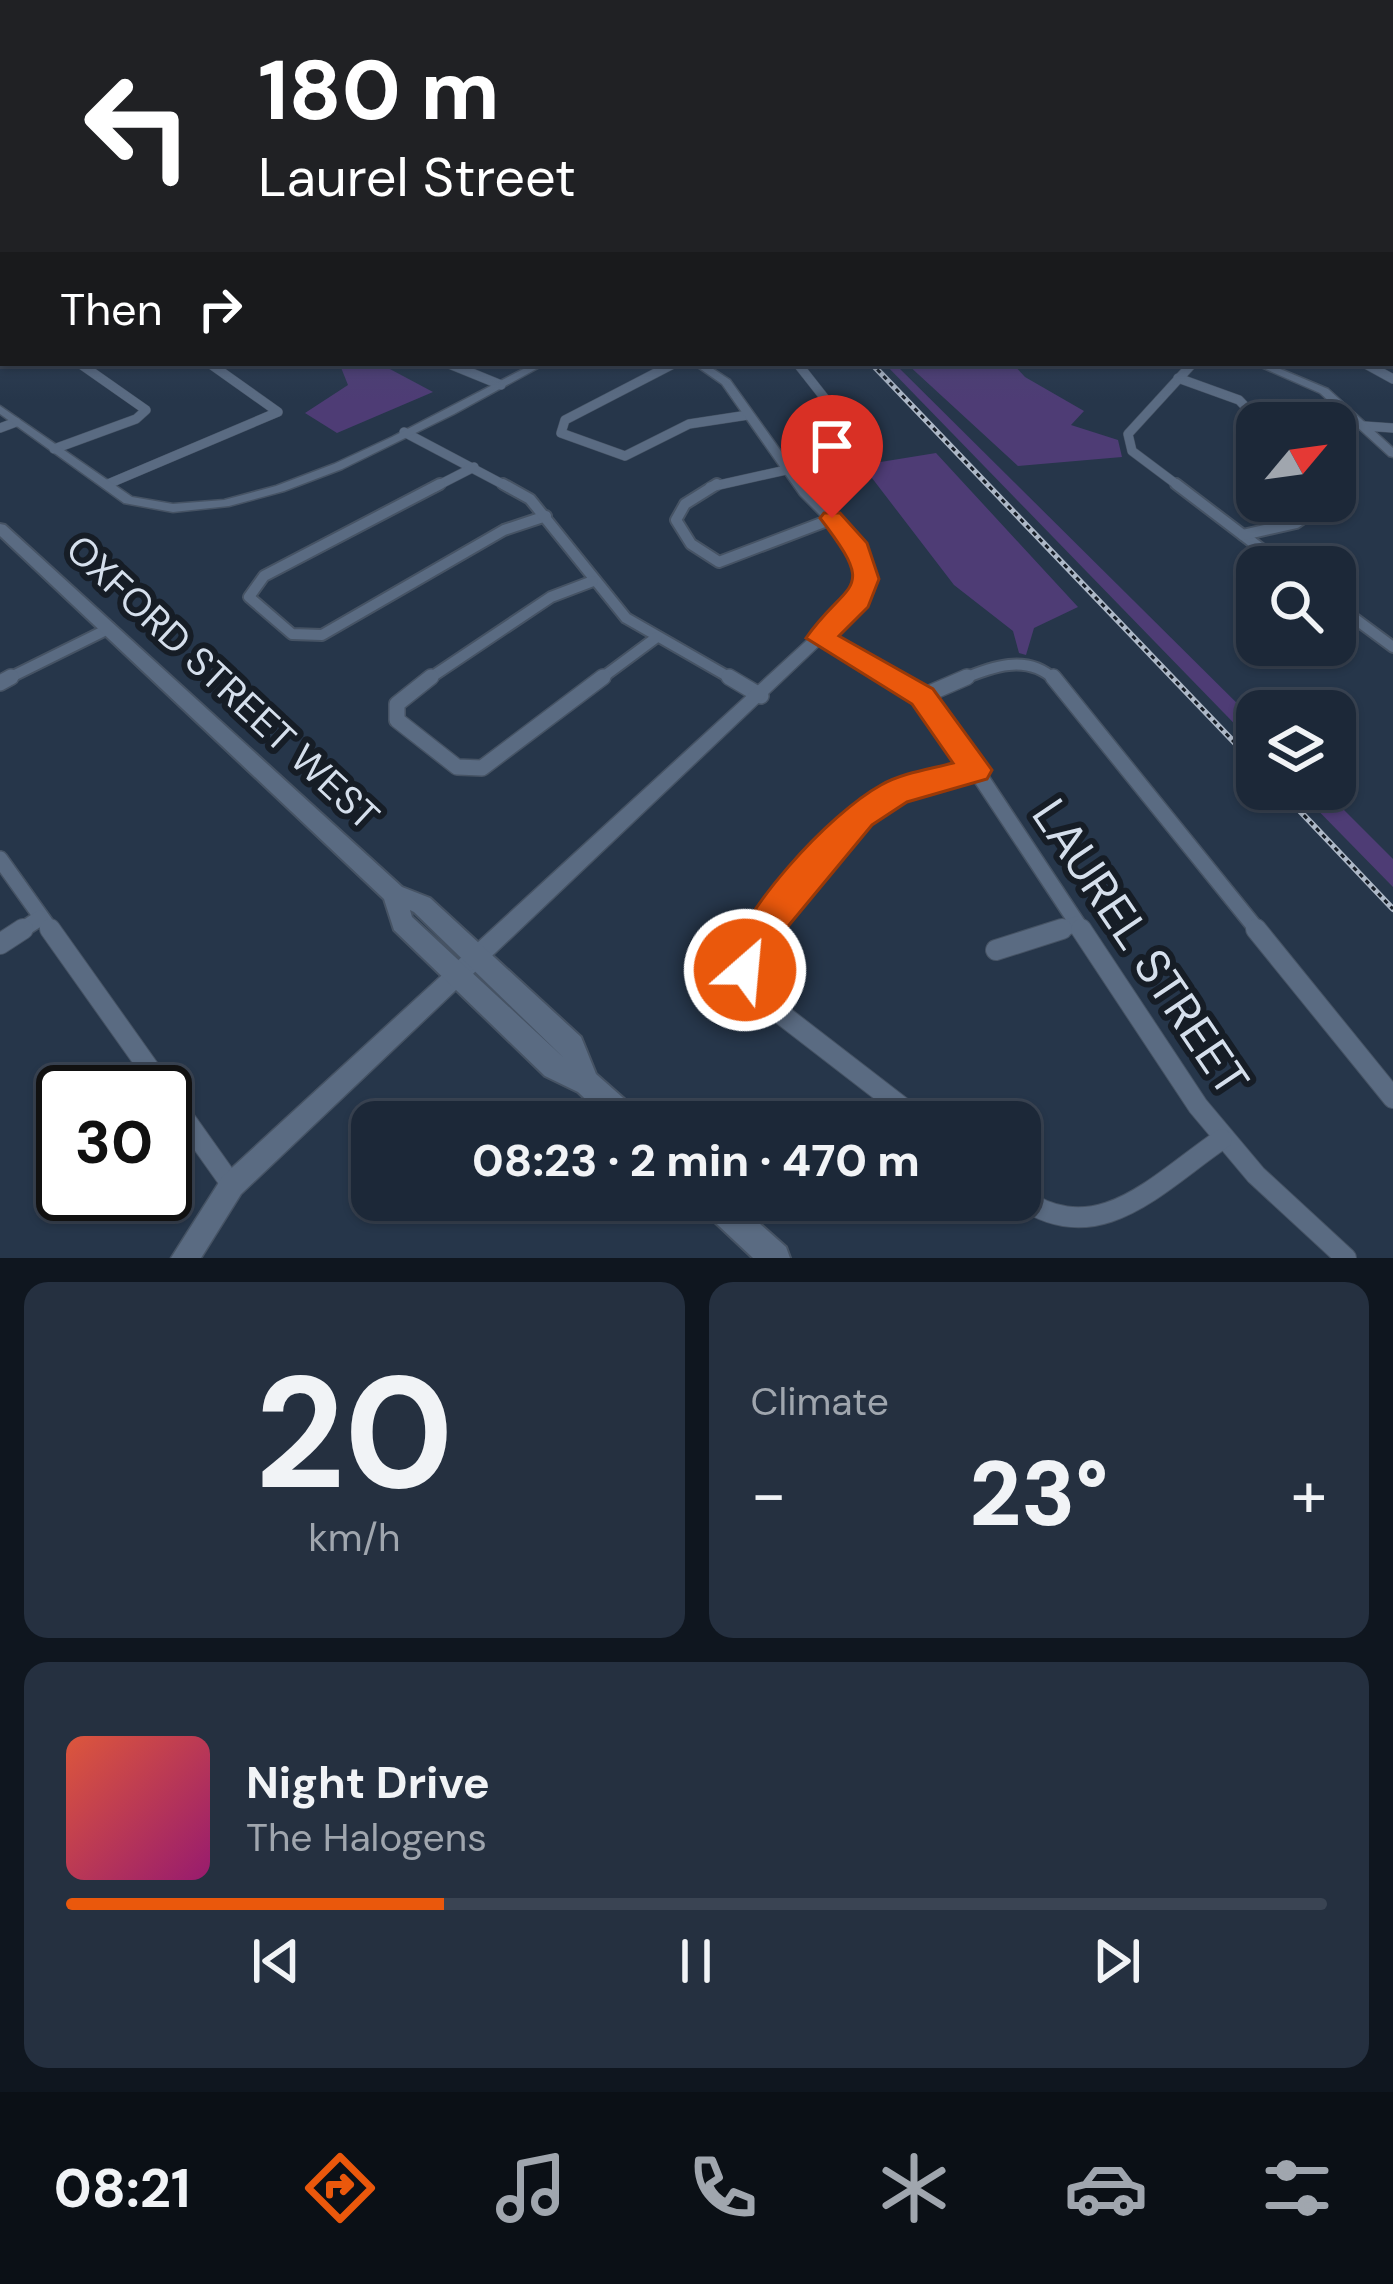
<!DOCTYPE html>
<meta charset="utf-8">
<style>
body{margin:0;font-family:"DM Sans",sans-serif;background:#253040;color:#f1f3f6;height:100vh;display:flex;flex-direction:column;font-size:45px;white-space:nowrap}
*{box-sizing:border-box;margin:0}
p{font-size:39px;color:#a0a6ae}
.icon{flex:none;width:66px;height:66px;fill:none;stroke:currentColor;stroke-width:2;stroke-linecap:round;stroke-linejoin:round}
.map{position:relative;height:1258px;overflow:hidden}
.drawer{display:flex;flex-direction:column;gap:24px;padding:24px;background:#0f161f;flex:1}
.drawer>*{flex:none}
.banner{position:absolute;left:0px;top:0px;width:1395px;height:366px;box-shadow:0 3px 9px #0004,0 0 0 3px #3a4453;background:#202124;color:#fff;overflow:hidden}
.needle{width:78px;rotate:61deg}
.controls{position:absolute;left:1236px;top:402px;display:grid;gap:24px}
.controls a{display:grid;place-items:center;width:120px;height:120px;border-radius:24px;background:#1c2838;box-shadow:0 3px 9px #0004,0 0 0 3px #3a4453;font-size:60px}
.speed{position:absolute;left:36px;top:1065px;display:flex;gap:24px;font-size:60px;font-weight:700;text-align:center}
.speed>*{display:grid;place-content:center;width:156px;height:156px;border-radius:50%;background:#1c2838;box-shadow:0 3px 9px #0004,0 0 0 3px #3a4453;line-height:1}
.speed .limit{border:6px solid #111;border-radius:18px;background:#fff;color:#111}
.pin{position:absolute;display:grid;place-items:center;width:102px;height:102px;color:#fff;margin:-123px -51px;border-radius:50% 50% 50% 0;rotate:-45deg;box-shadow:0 0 12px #0007}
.pin .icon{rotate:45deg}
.me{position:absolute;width:132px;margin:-66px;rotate:27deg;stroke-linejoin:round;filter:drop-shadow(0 0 9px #0008)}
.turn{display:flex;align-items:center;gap:42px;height:252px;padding:0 60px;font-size:54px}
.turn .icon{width:156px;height:156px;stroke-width:2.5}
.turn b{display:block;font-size:84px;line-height:102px}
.then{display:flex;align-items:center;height:114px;padding:0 60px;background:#0003;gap:24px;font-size:45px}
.big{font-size:90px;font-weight:800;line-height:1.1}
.drawer .card{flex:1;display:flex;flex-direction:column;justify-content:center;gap:18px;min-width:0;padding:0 42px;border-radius:24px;background:#253040}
.drawer .dial{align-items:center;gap:0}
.dial b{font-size:156px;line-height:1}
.song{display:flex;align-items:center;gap:36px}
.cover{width:144px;height:144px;border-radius:18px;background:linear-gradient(135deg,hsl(10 70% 55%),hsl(320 70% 35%))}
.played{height:12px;border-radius:6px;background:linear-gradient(90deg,#ea580c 30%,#3a4453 30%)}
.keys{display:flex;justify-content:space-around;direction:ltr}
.heat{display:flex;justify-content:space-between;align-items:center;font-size:66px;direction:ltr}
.drawer .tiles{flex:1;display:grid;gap:24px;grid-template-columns:1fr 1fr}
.card:last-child{grid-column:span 2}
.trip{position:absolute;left:351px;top:1101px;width:690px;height:120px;border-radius:24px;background:#1c2838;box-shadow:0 3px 9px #0004,0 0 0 3px #3a4453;font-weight:800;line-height:120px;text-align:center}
.tabs{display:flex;height:192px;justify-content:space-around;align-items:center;background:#0b1016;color:#a0a6ae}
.tabs .icon{width:84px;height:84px}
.tabs .current{color:#ea580c}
.tabs b{font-size:54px;color:#f1f3f6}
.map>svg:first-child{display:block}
.green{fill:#4e3c75}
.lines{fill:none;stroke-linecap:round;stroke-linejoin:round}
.minor-far3-casing{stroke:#465364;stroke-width:10}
.minor-far2-casing{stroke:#465364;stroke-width:14}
.minor-far1-casing{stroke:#465364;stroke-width:18}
.minor-casing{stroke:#465364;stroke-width:22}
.tertiary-casing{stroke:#465364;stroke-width:3}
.secondary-casing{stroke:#465364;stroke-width:4}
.minor-far3{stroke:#5a6b82;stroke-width:9}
.minor-far2{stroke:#5a6b82;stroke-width:10}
.minor-far1{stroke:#5a6b82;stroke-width:15}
.minor{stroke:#5a6b82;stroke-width:20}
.tertiary{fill:#5a6b82;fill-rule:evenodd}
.secondary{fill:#5a6b82;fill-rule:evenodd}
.rail-casing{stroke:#adb8c7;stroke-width:6}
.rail{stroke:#161d26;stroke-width:3;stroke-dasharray:4.5;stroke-linecap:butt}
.route{fill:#ea580c;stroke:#983908;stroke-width:3}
.labels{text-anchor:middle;stroke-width:12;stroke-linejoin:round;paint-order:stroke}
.street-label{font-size:39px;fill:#d5dfec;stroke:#161d26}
.near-street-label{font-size:48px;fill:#d5dfec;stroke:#161d26}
</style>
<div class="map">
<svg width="1393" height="1258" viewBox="0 0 1393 1258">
<rect width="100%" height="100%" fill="#26364a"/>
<g class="green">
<path d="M346 363H398L388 368 433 392 337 433 305 413 348 385 340 365Z"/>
<path d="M884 363H894L1257 723V747Z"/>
<path d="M906 363H1012L1025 377 1084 411 1071 425 1118 440 1122 457 1018 466Z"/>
<path d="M936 453 1078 607 1034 628 1026 655 1019 653 1013 631 954 585 862 465Z"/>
<path d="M1297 789H1323L1393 859V887Z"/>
</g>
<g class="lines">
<defs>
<g id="minor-far3">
<path d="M447 363 501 385"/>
<path d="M675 363 565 420 561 433 625 456 689 424 748 415"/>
<path d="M1364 363 1393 379"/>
<path d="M1178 378 1239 400 1261 423"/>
<path d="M1364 426 1393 428"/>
<path d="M0 428 16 422"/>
<path d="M404 432 508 487"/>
<path d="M54 449 136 419 146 410 79 363"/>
<path d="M108 484 278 412 209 363"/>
<path d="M435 487 474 467"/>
<path d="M710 487 867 452 797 363"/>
<path d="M1180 487 1132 451 1128 434 1193 363"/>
</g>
<g id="minor-far2">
<path d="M440 484 264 576 249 597 292 634 322 635 504 530 546 516"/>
<path d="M503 484 530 499 626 618 734 680"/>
<path d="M717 484 685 504 676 520 691 544 719 562 832 519"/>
<path d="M1176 484 1285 567"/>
<path d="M1243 535 1296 523 1321 506 1319 501"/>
<path d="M1335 604 1393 647"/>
<path d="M820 638 900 680"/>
<path d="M5 680 110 628"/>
<path d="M427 680 551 597 593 581"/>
<path d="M599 680 657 637"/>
<path d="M960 680C991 667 1027 653 1055 680"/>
</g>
<g id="minor-far1">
<path d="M431 677 397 704V720L457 767 482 768 603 677"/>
<path d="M729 677 761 696"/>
<path d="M895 677 942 719 1083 932"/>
<path d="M1053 677 1259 932"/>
<path d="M0 683 11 677"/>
<path d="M923 696 967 677"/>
<path d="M0 859 52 932"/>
<path d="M19 932 40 918"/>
<path d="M761 932C792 886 837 823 887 796 915 782 946 777 976 770"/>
<path d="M1052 932 1077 924"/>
</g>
<g id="minor">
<path d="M50 929 231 1184"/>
<path d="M762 929 745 964 759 997 921 1122"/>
<path d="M1081 929 1198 1106 1256 1175 1346 1258"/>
<path d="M1256 929 1393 1098"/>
<path d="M0 944 23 929"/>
<path d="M996 950 1062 929"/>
<path d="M1020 1197C1098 1252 1157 1183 1222 1139"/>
</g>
<g id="tertiary">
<rect x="1392" y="279" width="1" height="6"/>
<path d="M3 326V332L0 333V327Z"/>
<path d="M535 363H547L454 414 342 469 284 491 229 506 173 512 124 503 0 414V406L132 497 173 504 224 500 276 486 334 464 392 437Z"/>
<path d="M692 363H704L730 380 808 489 860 540 873 579 866 601 241 1194 201 1258H171L223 1176 852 599 859 579 849 544 800 495 722 384Z"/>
<path d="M1252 363H1266L1328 389 1393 448V457L1389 456 1320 393Z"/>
</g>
<g id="secondary">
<rect x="1392" y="241" width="1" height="6"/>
<path d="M3 249V255L0 256V250Z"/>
<path d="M0 524 5 525 402 887 430 898 581 1037 596 1074 639 1112 642 1122H609L578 1092 545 1076 394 930 384 899 0 536ZM410 910 414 912 564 1058 412 917Z"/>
<path d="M698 1200H733L786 1247 790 1258H753L702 1210Z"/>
</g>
</defs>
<use href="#minor-far3" class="minor-far3-casing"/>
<use href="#minor-far2" class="minor-far2-casing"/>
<use href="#minor-far1" class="minor-far1-casing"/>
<use href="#minor" class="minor-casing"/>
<use href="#tertiary" class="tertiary-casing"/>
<use href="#secondary" class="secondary-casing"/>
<use href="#minor-far3" class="minor-far3"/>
<use href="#minor-far2" class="minor-far2"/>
<use href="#minor-far1" class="minor-far1"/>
<use href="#minor" class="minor"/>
<use href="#tertiary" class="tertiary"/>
<use href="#secondary" class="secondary"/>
<defs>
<g id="rail">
<path d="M871 363 1257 766"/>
<path d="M1279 789 1393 909"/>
</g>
</defs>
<use href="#rail" class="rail-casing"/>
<use href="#rail" class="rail"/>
</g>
<linearGradient id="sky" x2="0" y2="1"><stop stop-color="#151e29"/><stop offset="0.56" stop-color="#41526b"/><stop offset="1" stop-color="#41526b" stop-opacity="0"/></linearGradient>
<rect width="1393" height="400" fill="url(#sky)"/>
<path class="route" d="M824 513H840L867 543 879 579 868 607 839 636 933 689 992 770 987 779 907 802 872 825 785 930 767 957 759 983 745 989 731 983 726 970C737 913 830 813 881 785 902 773 930 769 953 763L912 704 806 638C848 578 879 595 820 518Z"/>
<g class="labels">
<g class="street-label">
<text transform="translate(223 682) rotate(43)" y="14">OXFORD STREET WEST</text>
</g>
<g class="near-street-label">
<text transform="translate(1141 947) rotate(56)" y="17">LAUREL STREET</text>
</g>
</g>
</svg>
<div class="controls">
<a><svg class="needle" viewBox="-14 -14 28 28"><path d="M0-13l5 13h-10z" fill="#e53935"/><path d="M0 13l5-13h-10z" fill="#a0a6ae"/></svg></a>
<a><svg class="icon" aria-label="search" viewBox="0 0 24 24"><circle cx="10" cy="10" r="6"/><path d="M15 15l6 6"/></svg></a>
<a><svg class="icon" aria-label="layers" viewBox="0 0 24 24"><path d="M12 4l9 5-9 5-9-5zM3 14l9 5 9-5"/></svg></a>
</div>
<div class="speed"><div class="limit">30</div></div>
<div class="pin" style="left:832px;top:518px;background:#d93025"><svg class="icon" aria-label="arrive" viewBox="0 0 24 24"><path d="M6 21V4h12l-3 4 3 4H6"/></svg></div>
<svg class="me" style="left:745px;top:970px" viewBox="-20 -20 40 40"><circle r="17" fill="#ea580c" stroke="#fff" stroke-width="3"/><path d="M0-11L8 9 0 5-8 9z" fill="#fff"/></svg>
<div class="trip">08:23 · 2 min · 470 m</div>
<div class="banner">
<div class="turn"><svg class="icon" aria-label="left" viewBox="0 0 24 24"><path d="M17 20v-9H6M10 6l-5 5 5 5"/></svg><div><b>180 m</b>Laurel Street</div></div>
<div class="then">Then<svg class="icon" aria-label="right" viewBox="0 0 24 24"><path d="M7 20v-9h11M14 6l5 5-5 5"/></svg></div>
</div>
</div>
<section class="drawer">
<div class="tiles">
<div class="card dial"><b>20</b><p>km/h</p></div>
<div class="card"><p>Climate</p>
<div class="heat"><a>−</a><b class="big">23°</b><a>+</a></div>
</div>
<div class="card">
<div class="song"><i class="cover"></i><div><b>Night Drive</b><p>The Halogens</p></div></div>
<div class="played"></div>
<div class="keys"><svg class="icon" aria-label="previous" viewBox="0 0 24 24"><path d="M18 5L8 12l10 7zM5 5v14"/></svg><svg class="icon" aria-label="pause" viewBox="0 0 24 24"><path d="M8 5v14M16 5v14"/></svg><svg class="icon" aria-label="next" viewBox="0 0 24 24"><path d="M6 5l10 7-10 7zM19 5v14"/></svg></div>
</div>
</div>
</section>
<nav class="tabs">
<b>08:21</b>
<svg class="icon current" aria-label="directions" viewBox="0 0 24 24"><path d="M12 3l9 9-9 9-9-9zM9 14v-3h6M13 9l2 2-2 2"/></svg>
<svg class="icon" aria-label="music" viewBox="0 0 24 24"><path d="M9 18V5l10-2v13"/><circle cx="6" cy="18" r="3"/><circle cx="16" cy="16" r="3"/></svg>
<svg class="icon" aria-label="phone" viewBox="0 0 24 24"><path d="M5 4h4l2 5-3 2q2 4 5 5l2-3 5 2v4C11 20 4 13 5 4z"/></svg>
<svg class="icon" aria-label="climate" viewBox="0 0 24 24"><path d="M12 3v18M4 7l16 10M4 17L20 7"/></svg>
<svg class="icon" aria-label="car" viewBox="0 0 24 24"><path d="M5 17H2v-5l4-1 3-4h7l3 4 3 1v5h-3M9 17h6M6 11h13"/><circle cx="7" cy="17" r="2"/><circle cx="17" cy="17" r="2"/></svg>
<svg class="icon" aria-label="filters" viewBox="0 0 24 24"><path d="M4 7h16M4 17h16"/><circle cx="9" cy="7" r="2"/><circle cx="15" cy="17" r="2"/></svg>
</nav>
